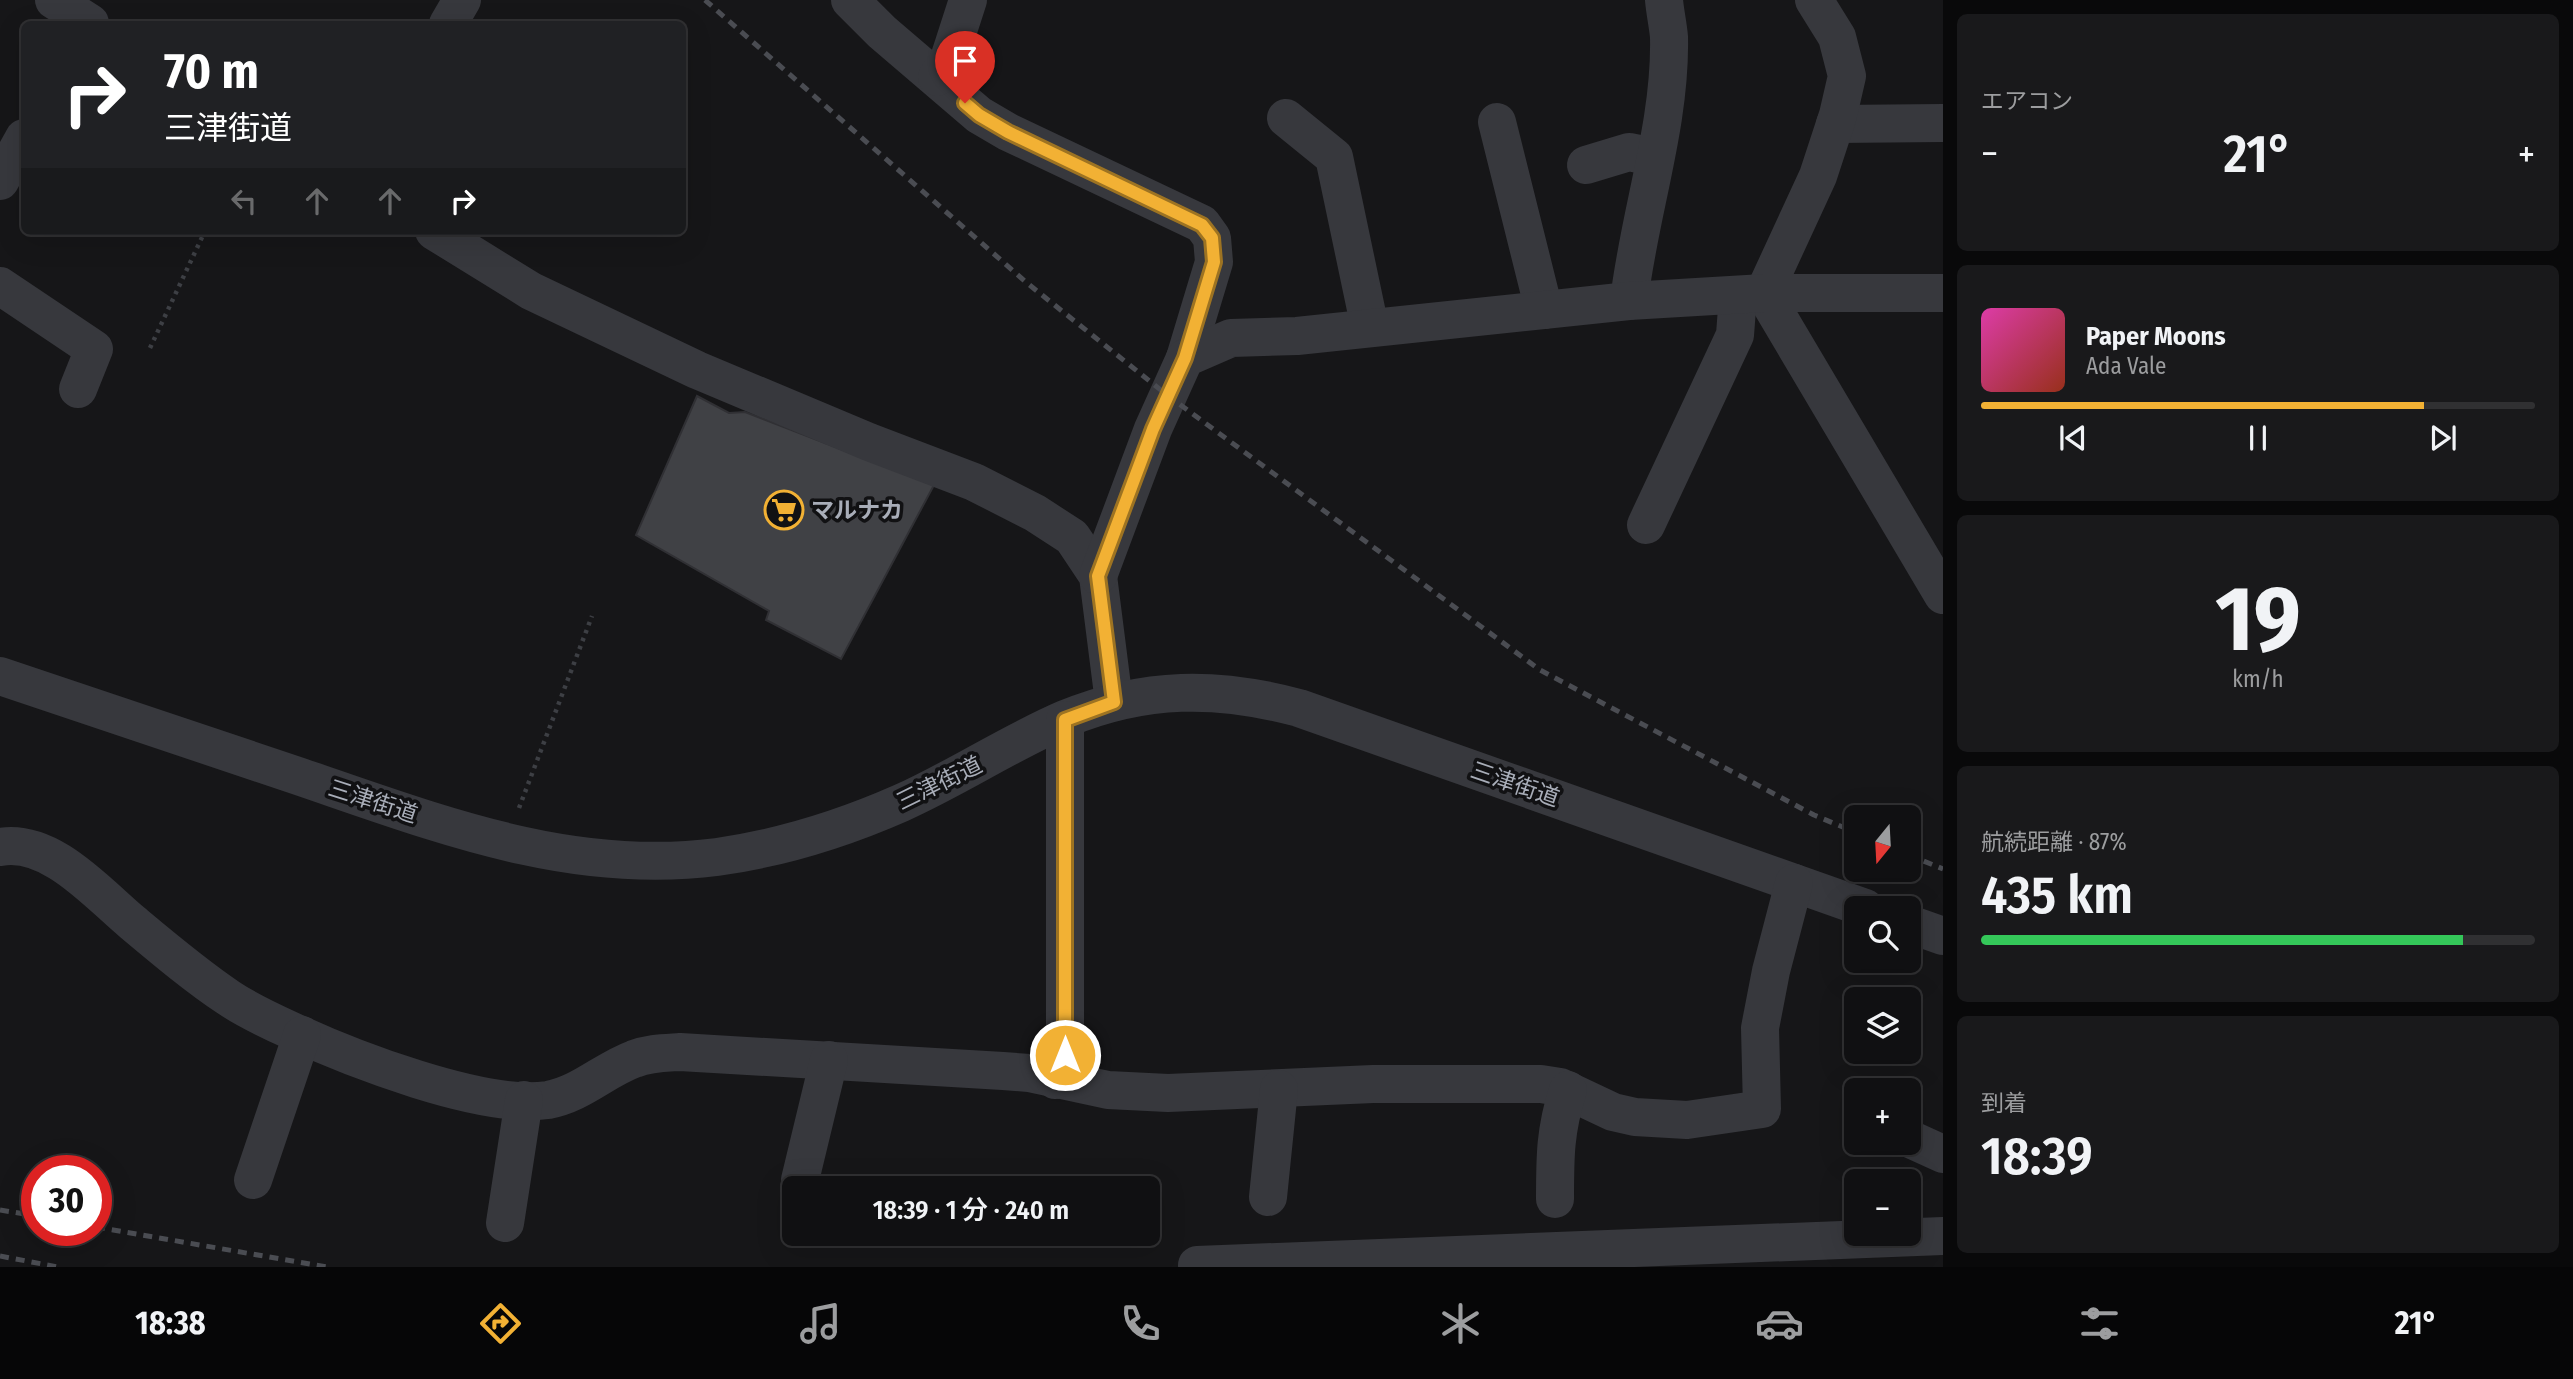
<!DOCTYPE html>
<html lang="ja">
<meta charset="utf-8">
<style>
body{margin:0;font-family:"Fira Sans Condensed","Noto Sans JP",sans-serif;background:#19191b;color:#f1f3f6;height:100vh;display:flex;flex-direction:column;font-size:26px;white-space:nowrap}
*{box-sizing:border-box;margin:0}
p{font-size:23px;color:#9c9d9f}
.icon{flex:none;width:38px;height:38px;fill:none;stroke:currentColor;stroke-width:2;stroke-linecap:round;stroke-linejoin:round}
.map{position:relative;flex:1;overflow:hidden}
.panel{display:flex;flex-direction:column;gap:14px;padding:14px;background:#09090a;width:630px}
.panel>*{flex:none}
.banner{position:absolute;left:21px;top:21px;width:665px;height:214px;border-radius:10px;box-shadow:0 7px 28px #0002,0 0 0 2px #303032;background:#202124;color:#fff;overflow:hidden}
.needle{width:46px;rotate:198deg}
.fabs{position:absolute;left:1844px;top:805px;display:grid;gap:14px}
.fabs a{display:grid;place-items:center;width:77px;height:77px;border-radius:10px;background:#101012;box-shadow:0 7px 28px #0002,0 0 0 2px #303032;font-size:35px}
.speed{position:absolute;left:21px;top:1155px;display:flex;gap:14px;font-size:35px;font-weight:700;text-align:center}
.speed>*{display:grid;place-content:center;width:91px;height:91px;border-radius:50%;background:#101012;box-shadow:0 7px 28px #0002,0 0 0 2px #303032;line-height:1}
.speed .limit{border:10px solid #d22;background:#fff;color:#111}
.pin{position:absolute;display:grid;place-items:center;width:60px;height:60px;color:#fff;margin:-72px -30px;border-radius:50% 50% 50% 0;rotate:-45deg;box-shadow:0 0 7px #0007}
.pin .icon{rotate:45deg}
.me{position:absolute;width:77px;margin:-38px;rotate:0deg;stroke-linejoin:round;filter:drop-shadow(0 0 5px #0008)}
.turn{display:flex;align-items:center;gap:24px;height:147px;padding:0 28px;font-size:32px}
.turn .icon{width:91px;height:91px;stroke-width:2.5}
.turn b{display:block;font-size:49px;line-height:60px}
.lanes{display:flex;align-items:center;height:66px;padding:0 28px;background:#0003;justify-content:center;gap:35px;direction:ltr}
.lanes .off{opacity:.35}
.big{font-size:52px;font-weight:600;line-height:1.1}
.panel .widget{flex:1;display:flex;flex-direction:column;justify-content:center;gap:10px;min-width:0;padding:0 24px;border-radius:10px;background:#19191b}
.panel .dial{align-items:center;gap:0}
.dial b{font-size:91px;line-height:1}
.song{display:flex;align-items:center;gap:21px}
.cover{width:84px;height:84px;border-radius:10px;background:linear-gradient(135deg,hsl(320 70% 55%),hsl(10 70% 35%))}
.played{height:7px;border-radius:4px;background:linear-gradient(90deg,#f2b134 80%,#303032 80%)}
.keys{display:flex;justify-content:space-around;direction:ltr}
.heat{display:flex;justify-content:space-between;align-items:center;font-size:38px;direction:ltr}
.charge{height:10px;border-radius:5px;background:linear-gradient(90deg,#34c759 87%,#303032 0)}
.trip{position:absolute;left:782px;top:1176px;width:378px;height:70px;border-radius:10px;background:#101012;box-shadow:0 7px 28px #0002,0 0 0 2px #303032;font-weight:600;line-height:70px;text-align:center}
.menu{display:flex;height:112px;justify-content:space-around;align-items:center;background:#060607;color:#9c9d9f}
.menu .icon{width:49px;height:49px}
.menu .on{color:#f2b134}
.menu b{font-size:32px;color:#f1f3f6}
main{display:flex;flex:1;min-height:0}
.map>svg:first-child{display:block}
.building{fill:#404145;stroke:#303034;stroke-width:2}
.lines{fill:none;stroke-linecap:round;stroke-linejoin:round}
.path{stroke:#3d3f44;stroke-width:4.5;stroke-dasharray:3.5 5;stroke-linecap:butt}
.minor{stroke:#37383d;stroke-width:38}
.rail{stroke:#4a4c52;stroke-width:5;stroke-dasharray:9 7;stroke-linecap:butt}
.route-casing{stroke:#9d7322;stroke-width:18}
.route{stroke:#f2b134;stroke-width:12}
.labels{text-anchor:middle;stroke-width:7;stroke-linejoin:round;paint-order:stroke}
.poi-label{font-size:23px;font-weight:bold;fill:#a8adb8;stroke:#111113;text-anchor:start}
.street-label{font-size:23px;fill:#a8adb8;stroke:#111113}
</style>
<main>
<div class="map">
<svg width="1943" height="1267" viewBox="0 0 1943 1267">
<rect width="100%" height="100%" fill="#161618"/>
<path class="building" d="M697 396 729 413 745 412 934 485 841 659 766 620 769 611 636 535Z"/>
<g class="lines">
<g class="path">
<path d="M150 348 205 231"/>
<path d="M519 808 592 616"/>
</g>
<g class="minor">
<path d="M54 0 90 23"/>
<path d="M850 0 882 32 979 115 1008 132 1202 224 1212 238 1214 262 1185 358"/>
<path d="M448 24 462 0"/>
<path d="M937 77 948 62 968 0"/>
<path d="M1286 118 1334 157 1370 328"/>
<path d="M1497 122 1544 310"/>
<path d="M1835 124 1943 123"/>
<path d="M1586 165 1629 152 1654 157"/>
<path d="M0 181 24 138"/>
<path d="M434 231 531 291 697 370 869 442 974 482 1035 513 1072 537 1098 576 1114 702"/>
<path d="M0 286 94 349 78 389"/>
<path d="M1764 293 1943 595"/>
<path d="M1764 293 1818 176 1838 115 1847 76 1837 37 1814 0"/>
<path d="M1629 301C1639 214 1671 125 1669 37 1668 25 1665 12 1664 0"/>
<path d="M1646 525 1735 335 1738 295"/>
<path d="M1098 576 1153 429 1185 358 1231 338 1297 336 1629 301 1764 293H1943"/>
<path d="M0 676C99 709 199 743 298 776 436 823 570 876 717 857 781 848 842 829 901 803 957 778 1009 743 1065 719 1145 686 1217 686 1299 708L1865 908"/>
<path d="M0 847C51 838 98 894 133 923 164 949 196 976 229 998 247 1010 270 1021 290 1030 350 1058 483 1110 548 1100 581 1094 604 1070 634 1059 649 1053 664 1053 680 1052L1003 1071 1029 1073 1108 1090 1168 1093 1373 1084H1541L1560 1087 1613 1112 1635 1117 1687 1120 1762 1109 1760 1028 1771 971 1794 883"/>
<path d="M1909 924 1943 936"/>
<path d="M1055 1080 1065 1055V720"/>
<path d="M1910 1139 1943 1154"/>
<path d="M253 1180 302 1035"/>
<path d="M800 1180 829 1060"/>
<path d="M1268 1197 1279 1089"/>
<path d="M1555 1199C1555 1157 1555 1130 1568 1090"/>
<path d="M505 1223 524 1100"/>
<path d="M1197 1265 1943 1236"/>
</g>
<g class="rail">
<path d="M705 0 1027 283 1167 395 1540 670 1814 815 1857 833"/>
<path d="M1909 855 1943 869"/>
<path d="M0 1210 37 1216"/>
<path d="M96 1227 327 1267"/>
<path d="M0 1256 58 1267"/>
</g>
</g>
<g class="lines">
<defs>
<path id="route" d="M965 103 979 115 1008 132 1202 225 1212 238 1214 262 1185 358 1153 429 1098 576 1114 702 1065 720V1055"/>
</defs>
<use href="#route" class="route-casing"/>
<use href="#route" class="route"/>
</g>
<defs>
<symbol id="supermarket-ring" viewBox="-11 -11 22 22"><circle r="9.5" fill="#111113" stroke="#f2b134" stroke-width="1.5"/><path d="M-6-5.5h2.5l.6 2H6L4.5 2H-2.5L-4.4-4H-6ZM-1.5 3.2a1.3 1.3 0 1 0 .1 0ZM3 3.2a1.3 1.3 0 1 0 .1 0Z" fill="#f2b134"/></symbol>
</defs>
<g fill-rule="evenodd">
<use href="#supermarket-ring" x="762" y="488" width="44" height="44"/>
</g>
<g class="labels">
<g class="poi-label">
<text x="811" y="518">マルナカ</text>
</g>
<g class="street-label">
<text transform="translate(939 783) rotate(-26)" y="8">三津街道</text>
<text transform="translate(1515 784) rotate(19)" y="8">三津街道</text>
<text transform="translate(373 801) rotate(18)" y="8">三津街道</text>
</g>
</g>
</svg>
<div class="fabs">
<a><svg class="needle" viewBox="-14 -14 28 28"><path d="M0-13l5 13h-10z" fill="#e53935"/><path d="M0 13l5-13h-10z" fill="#9c9d9f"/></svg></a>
<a><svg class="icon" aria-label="search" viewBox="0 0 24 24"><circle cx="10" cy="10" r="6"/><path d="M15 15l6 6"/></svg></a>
<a><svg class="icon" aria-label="layers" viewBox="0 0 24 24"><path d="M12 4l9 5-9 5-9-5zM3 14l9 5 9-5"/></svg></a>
<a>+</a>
<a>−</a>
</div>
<div class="speed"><div class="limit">30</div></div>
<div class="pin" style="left:965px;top:103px;background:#d93025"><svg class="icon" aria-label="arrive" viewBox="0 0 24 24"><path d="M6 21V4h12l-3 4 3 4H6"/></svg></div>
<svg class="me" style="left:1065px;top:1055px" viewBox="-20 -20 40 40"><circle r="17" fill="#f2b134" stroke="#fff" stroke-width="3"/><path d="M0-11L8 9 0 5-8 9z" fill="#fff"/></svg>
<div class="trip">18:39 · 1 分 · 240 m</div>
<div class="banner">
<div class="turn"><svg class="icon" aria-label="right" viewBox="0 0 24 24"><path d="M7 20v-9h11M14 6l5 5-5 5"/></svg><div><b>70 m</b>三津街道</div></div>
<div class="lanes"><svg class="icon off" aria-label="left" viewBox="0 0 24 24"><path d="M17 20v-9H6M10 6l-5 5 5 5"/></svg><svg class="icon off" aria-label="ahead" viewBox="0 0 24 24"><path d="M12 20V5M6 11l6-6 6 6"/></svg><svg class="icon off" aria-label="ahead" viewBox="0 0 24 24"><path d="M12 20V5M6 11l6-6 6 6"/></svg><svg class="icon" aria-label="right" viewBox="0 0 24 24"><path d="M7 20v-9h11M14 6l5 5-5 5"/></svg></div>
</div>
</div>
<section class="panel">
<div class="widget"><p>エアコン</p>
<div class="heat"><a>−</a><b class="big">21°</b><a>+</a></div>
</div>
<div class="widget">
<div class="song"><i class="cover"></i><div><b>Paper Moons</b><p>Ada Vale</p></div></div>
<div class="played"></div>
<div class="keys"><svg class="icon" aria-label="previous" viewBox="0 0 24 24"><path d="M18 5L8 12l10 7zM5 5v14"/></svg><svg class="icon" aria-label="pause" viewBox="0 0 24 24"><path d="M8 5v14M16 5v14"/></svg><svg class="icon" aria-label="next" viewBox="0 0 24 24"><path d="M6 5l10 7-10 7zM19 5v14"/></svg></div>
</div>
<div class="widget dial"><b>19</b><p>km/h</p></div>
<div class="widget"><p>航続距離 · 87%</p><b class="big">435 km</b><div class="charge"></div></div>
<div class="widget"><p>到着</p><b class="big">18:39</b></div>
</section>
</main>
<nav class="menu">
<b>18:38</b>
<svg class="icon on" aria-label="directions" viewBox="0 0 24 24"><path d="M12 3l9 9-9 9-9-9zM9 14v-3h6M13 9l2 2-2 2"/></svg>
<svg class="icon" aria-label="music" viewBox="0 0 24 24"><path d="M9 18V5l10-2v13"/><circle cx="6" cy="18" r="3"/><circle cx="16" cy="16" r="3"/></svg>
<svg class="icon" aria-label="phone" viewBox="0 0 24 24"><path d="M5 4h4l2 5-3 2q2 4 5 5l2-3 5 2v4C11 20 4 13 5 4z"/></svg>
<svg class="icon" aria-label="climate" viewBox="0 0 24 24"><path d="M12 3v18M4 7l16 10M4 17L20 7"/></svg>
<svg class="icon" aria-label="car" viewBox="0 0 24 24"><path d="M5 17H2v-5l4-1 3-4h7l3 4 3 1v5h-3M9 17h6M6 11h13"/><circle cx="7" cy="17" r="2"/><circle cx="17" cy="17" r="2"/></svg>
<svg class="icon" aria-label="filters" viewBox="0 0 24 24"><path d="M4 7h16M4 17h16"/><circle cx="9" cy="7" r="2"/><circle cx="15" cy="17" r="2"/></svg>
<b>21°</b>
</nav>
